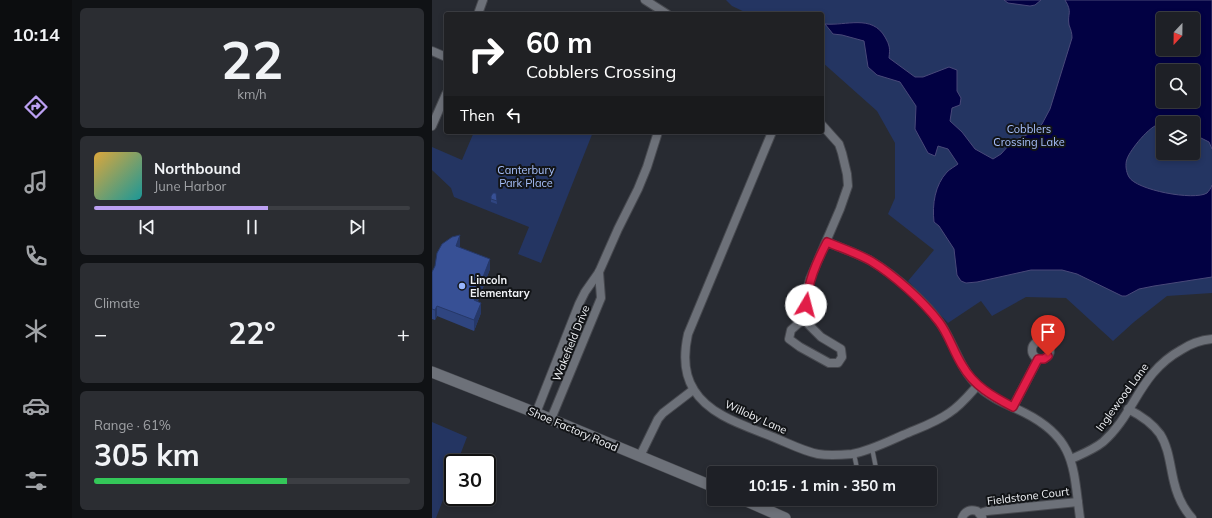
<!DOCTYPE html>
<meta charset="utf-8">
<style>
body{margin:0;font-family:Mulish,sans-serif;background:#2b2d32;color:#f1f3f6;height:100vh;display:flex;flex-direction:column;font-size:15px;white-space:nowrap}
*{box-sizing:border-box;margin:0}
p{font-size:13px;color:#a1a3a7}
.icon{flex:none;width:22px;height:22px;fill:none;stroke:currentColor;stroke-width:2;stroke-linecap:round;stroke-linejoin:round}
.map{position:relative;flex:1;overflow:hidden}
.sheet{display:flex;flex-direction:column;gap:8px;padding:8px;background:#101215;width:360px}
.sheet>*{flex:none}
.guide{position:absolute;left:12px;top:12px;width:380px;height:122px;border-radius:4px;box-shadow:0 2px 6px #0003,0 0 0 1px #3c3e43;background:#202124;color:#fff;overflow:hidden}
.needle{width:26px;rotate:202deg}
.fabs{position:absolute;left:724px;top:12px;display:grid;gap:8px}
.fabs a{display:grid;place-items:center;width:44px;height:44px;border-radius:4px;background:#1e2026;box-shadow:0 2px 6px #0003,0 0 0 1px #3c3e43;font-size:20px}
.speed{position:absolute;left:12px;top:454px;display:flex;gap:8px;font-size:20px;font-weight:700;text-align:center}
.speed>*{display:grid;place-content:center;width:52px;height:52px;border-radius:50%;background:#1e2026;box-shadow:0 2px 6px #0003,0 0 0 1px #3c3e43;line-height:1}
.speed .limit{border:2px solid #111;border-radius:6px;background:#fff;color:#111}
.pin{position:absolute;display:grid;place-items:center;width:34px;height:34px;color:#fff;margin:-41px -17px;border-radius:50% 50% 50% 0;rotate:-45deg;box-shadow:0 0 4px #0007}
.pin .icon{rotate:45deg}
.me{position:absolute;width:44px;margin:-22px;rotate:8deg;stroke-linejoin:round;filter:drop-shadow(0 0 3px #0008)}
.turn{display:flex;align-items:center;gap:14px;height:84px;padding:0 16px;font-size:18px}
.turn .icon{width:52px;height:52px;stroke-width:2.5}
.turn b{display:block;font-size:28px;line-height:34px}
.then{display:flex;align-items:center;height:38px;padding:0 16px;background:#0003;gap:8px;font-size:15px}
.big{font-size:30px;font-weight:700;line-height:1.1}
.sheet .widget{flex:1;display:flex;flex-direction:column;justify-content:center;gap:6px;min-width:0;padding:0 14px;border-radius:6px;background:#2b2d32}
.sheet .dial{align-items:center;gap:0}
.dial b{font-size:52px;line-height:1}
.song{display:flex;align-items:center;gap:12px}
.cover{width:48px;height:48px;border-radius:6px;background:linear-gradient(135deg,hsl(40 70% 55%),hsl(180 70% 35%))}
.played{height:4px;border-radius:2px;background:linear-gradient(90deg,#bca0f2 55%,#3c3e43 55%)}
.keys{display:flex;justify-content:space-around;direction:ltr}
.heat{display:flex;justify-content:space-between;align-items:center;font-size:22px;direction:ltr}
.charge{height:6px;border-radius:3px;background:linear-gradient(90deg,#34c759 61%,#3c3e43 0)}
.trip{position:absolute;left:275px;top:466px;width:230px;height:40px;border-radius:4px;background:#1e2026;box-shadow:0 2px 6px #0003,0 0 0 1px #3c3e43;font-weight:700;line-height:40px;text-align:center}
main{display:flex;flex:1;min-height:0}
.tabs{display:flex;flex-direction:column;width:72px;justify-content:space-around;align-items:center;background:#0c0d0f;color:#a1a3a7}
.tabs .icon{width:28px;height:28px}
.tabs .active{color:#bca0f2}
.tabs b{font-size:18px;color:#f1f3f6}
.map>svg:first-child{display:block}
.green{fill:#243562;fill-rule:evenodd}
.water{fill:#020143;stroke:#494979;fill-rule:evenodd}
.lines{fill:none;stroke-linecap:round;stroke-linejoin:round}
.lane-casing{stroke:#47494f;stroke-width:5.5}
.street-casing{stroke:#47494f;stroke-width:10}
.secondary-casing{stroke:#47494f;stroke-width:12}
.lane{stroke:#6d7179;stroke-width:4}
.street{stroke:#6d7179;stroke-width:8}
.secondary{stroke:#6d7179;stroke-width:11}
.wall{fill:#2f4580}
.shaded-wall{fill:#263868}
.building{fill:#375095;stroke:#263868}
.route-casing{stroke:#92132f;stroke-width:10}
.route{stroke:#e11d48;stroke-width:7}
.poi-dot{fill:#98b6fd;stroke:#121417;stroke-width:1.5}
.labels{text-anchor:middle;stroke-width:4;stroke-linejoin:round;paint-order:stroke}
.park-label{font-size:11px;fill:#a8c1fc;stroke:#121417}
.poi-label{font-size:11px;font-weight:bold;fill:#f0f2f6;stroke:#121417;text-anchor:start}
.street-label{font-size:11px;fill:#f0f2f6;stroke:#121417}
</style>
<main>
<nav class="tabs">
<b>10:14</b>
<svg class="icon active" aria-label="directions" viewBox="0 0 24 24"><path d="M12 3l9 9-9 9-9-9zM9 14v-3h6M13 9l2 2-2 2"/></svg>
<svg class="icon" aria-label="music" viewBox="0 0 24 24"><path d="M9 18V5l10-2v13"/><circle cx="6" cy="18" r="3"/><circle cx="16" cy="16" r="3"/></svg>
<svg class="icon" aria-label="phone" viewBox="0 0 24 24"><path d="M5 4h4l2 5-3 2q2 4 5 5l2-3 5 2v4C11 20 4 13 5 4z"/></svg>
<svg class="icon" aria-label="climate" viewBox="0 0 24 24"><path d="M12 3v18M4 7l16 10M4 17L20 7"/></svg>
<svg class="icon" aria-label="car" viewBox="0 0 24 24"><path d="M5 17H2v-5l4-1 3-4h7l3 4 3 1v5h-3M9 17h6M6 11h13"/><circle cx="7" cy="17" r="2"/><circle cx="17" cy="17" r="2"/></svg>
<svg class="icon" aria-label="filters" viewBox="0 0 24 24"><path d="M4 7h16M4 17h16"/><circle cx="9" cy="7" r="2"/><circle cx="15" cy="17" r="2"/></svg>
</nav>
<section class="sheet">
<div class="widget dial"><b>22</b><p>km/h</p></div>
<div class="widget">
<div class="song"><i class="cover"></i><div><b>Northbound</b><p>June Harbor</p></div></div>
<div class="played"></div>
<div class="keys"><svg class="icon" aria-label="previous" viewBox="0 0 24 24"><path d="M18 5L8 12l10 7zM5 5v14"/></svg><svg class="icon" aria-label="pause" viewBox="0 0 24 24"><path d="M8 5v14M16 5v14"/></svg><svg class="icon" aria-label="next" viewBox="0 0 24 24"><path d="M6 5l10 7-10 7zM19 5v14"/></svg></div>
</div>
<div class="widget"><p>Climate</p>
<div class="heat"><a>−</a><b class="big">22°</b><a>+</a></div>
</div>
<div class="widget"><p>Range · 61%</p><b class="big">305 km</b><div class="charge"></div></div>
</section>
<div class="map">
<svg width="780" height="518" viewBox="0 0 780 518">
<rect width="100%" height="100%" fill="#282b32"/>
<g class="green">
<path d="M294 0H780V293L735 296 702 322 681 341 634 298 594 297 560 316 549 301 516 323 476 281 502 250 456 214 463 198V143L445 111 390 62V14H317L300 6ZM731 19H761V49H731ZM731 71H761V101H731ZM731 123H761V153H731Z"/>
<path d="M42 132H161L109 263 86 254 97 227 22 197 19 188 0 170V147L30 160Z"/>
<path d="M0 422 35 437 25 463H21V474L4 518H0Z"/>
</g>
<g class="water">
<path d="M572 0H609L603 5 598 6 576 3Z"/>
<path d="M633 0H780V149L777 142 761 134V123C750 123 738 122 728 124 718 125 698 150 695 159 693 164 694 172 697 177 704 190 762 201 775 193 777 191 779 188 780 185V277L722 286 707 289 694 296H690L645 274 630 270H599L545 282 534 283 529 281 525 275 522 249 507 226 502 222C500 204 503 185 515 172 518 169 522 167 526 164L516 149 506 146 503 156 496 153 483 129 484 106 468 82 445 75 436 67 432 41 410 35 401 34 393 24C414 26 440 14 453 37 458 46 458 48 457 58L483 77H491L517 67 525 70V91L529 98 528 105 520 108 518 121 530 132 543 149 561 159 569 154 578 144 587 138 602 132 610 124 618 109 640 38C640 33 639 30 637 25 635 13 641 13 633 0ZM731 19H761V49H731ZM731 71H761V101H731Z"/>
</g>
<g class="lines">
<defs>
<g id="lane">
<path d="M440 448 445 473"/>
<path d="M422 454 426 473"/>
</g>
<g id="street">
<path d="M213 0 235 14"/>
<path d="M46 14 51 0"/>
<path d="M0 51 14 57"/>
<path d="M0 126 14 94"/>
<path d="M340 132 256 334C252 352 251 373 262 390 278 416 314 426 341 437 356 443 371 451 386 454 397 456 409 455 420 454 437 451 455 442 471 435 487 428 503 423 517 413 528 406 537 395 545 386"/>
<path d="M395 242C409 248 425 253 439 261 463 275 500 307 513 331 524 350 530 371 546 386 558 398 577 405 593 413 644 439 641 467 648 518"/>
<path d="M373 321 367 323 359 330 357 339 368 347 397 363H406L410 357 409 349 389 337 373 321 375 290 378 279 408 209 416 186 415 174 410 153 407 144 390 125"/>
<circle cx="609" cy="350" r="9"/>
<path d="M581 407 606 359"/>
<path d="M696 409C708 415 720 423 728 434 737 448 738 466 742 482 745 495 751 508 760 518"/>
<path d="M104 413 147 304 153 292 167 272 186 229 206 189 215 167 226 132"/>
<path d="M119 419 169 298 167 272"/>
<path d="M208 456 226 419 231 413 261 390"/>
<path d="M639 459C650 454 661 450 671 442 703 414 707 373 749 350 758 344 769 340 780 339"/>
<path d="M548 513 555 511 646 502"/>
<path d="M530 518C533 511 538 509 545 511L550 517"/>
</g>
<g id="secondary">
<path d="M0 372 104 413 282 487"/>
<path d="M310 499 353 518"/>
</g>
</defs>
<use href="#lane" class="lane-casing"/>
<use href="#street" class="street-casing"/>
<use href="#secondary" class="secondary-casing"/>
<use href="#lane" class="lane"/>
<use href="#street" class="street"/>
<use href="#secondary" class="secondary"/>
</g>
<g class="wall">
<path d="M64 193 65 204 59 202V199Z"/>
<path d="M28 245 27 248 58 269 46 301 49 313 42 331 5 316 3 320 0 319V272Z"/>
</g>
<g class="shaded-wall">
<path d="M28 235V245L24 257V246Z"/>
<path d="M58 259V269L42 310V300Z"/>
<path d="M49 303V313L42 331V320Z"/>
<path d="M5 306V316L3 320V310Z"/>
</g>
<g class="building">
<path d="M61 193H64L65 201 59 199V196Z"/>
<path d="M28 235 24 246 58 259 42 300 49 303 42 320 5 306 3 310 0 309V272L3 266 5 253 10 244 20 237Z"/>
</g>
<g class="lines">
<defs>
<path id="route" d="M374 305C376 282 384 263 395 242 409 248 425 253 439 261 462 275 491 301 507 322 517 335 521 351 530 365 542 386 560 396 581 407L606 359H612L616 356"/>
</defs>
<use href="#route" class="route-casing"/>
<use href="#route" class="route"/>
</g>
<circle class="poi-dot" cx="30" cy="286" r="4"/>
<g class="labels">
<g class="park-label">
<text x="597" y="133">Cobblers<tspan x="597" dy="13">Crossing Lake</tspan></text>
<text x="94" y="174">Canterbury<tspan x="94" dy="13">Park Place</tspan></text>
</g>
<g class="poi-label">
<text x="38" y="284">Lincoln<tspan x="38" dy="13">Elementary</tspan></text>
</g>
<g class="street-label">
<text transform="translate(139 343) rotate(-68)" y="4">Wakefield Drive</text>
<text transform="translate(690 397) rotate(-54)" y="4">Inglewood Lane</text>
<text transform="translate(324 417) rotate(24)" y="4">Willoby Lane</text>
<text transform="translate(141 429) rotate(23)" y="4">Shoe Factory Road</text>
<text transform="translate(596 496) rotate(-7)" y="4">Fieldstone Court</text>
</g>
</g>
</svg>
<div class="fabs">
<a><svg class="needle" viewBox="-14 -14 28 28"><path d="M0-13l5 13h-10z" fill="#e53935"/><path d="M0 13l5-13h-10z" fill="#a1a3a7"/></svg></a>
<a><svg class="icon" aria-label="search" viewBox="0 0 24 24"><circle cx="10" cy="10" r="6"/><path d="M15 15l6 6"/></svg></a>
<a><svg class="icon" aria-label="layers" viewBox="0 0 24 24"><path d="M12 4l9 5-9 5-9-5zM3 14l9 5 9-5"/></svg></a>
</div>
<div class="speed"><div class="limit">30</div></div>
<div class="pin" style="left:616px;top:356px;background:#d93025"><svg class="icon" aria-label="arrive" viewBox="0 0 24 24"><path d="M6 21V4h12l-3 4 3 4H6"/></svg></div>
<svg class="me" style="left:374px;top:305px" viewBox="-20 -20 40 40"><circle r="19" fill="#fff"/><path d="M0-13L10 11 0 6-10 11z" fill="#e11d48"/></svg>
<div class="trip">10:15 · 1 min · 350 m</div>
<div class="guide">
<div class="turn"><svg class="icon" aria-label="right" viewBox="0 0 24 24"><path d="M7 20v-9h11M14 6l5 5-5 5"/></svg><div><b>60 m</b>Cobblers Crossing</div></div>
<div class="then">Then<svg class="icon" aria-label="left" viewBox="0 0 24 24"><path d="M17 20v-9H6M10 6l-5 5 5 5"/></svg></div>
</div>
</div>
</main>
